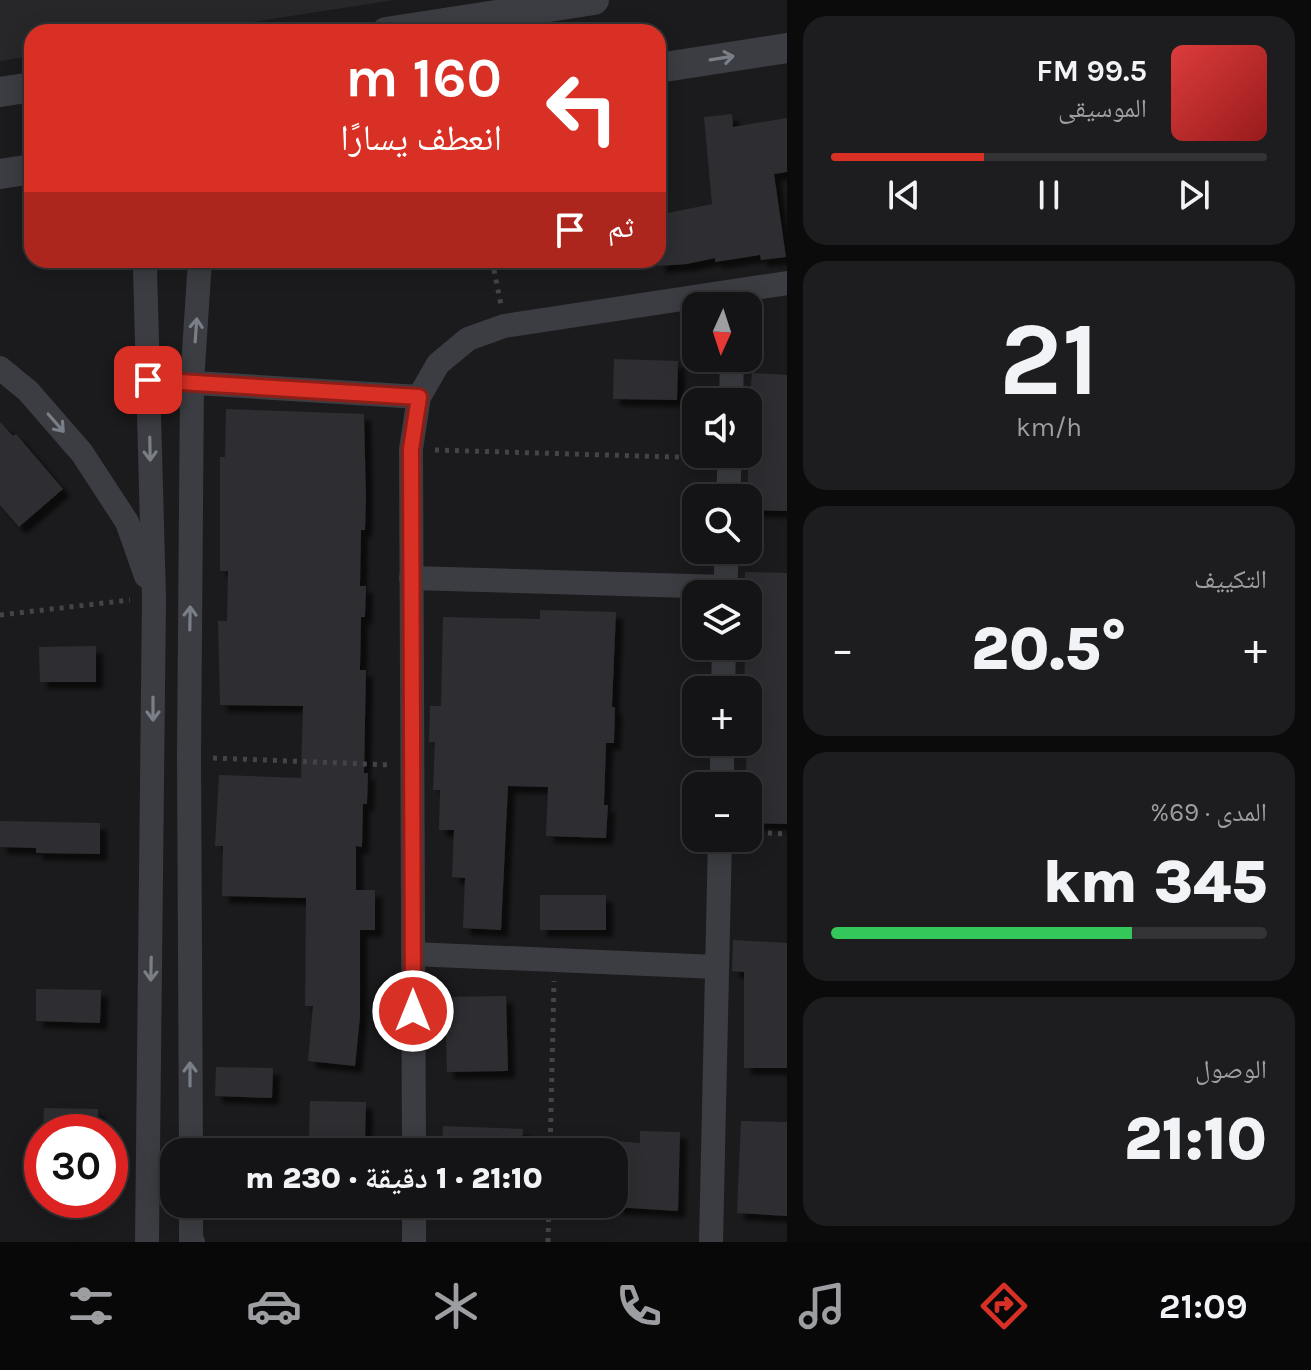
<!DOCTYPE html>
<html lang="ar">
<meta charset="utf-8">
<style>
body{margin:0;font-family:Karla,"Noto Naskh Arabic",sans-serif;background:#1d1d1f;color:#f1f3f6;direction:rtl;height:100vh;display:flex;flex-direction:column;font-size:30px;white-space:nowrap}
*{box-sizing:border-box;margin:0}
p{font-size:26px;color:#9d9ea1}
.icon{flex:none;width:44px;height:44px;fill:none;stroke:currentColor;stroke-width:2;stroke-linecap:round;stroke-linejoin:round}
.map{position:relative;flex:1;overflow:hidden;direction:ltr}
.sheet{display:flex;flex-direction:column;gap:16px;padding:16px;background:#0b0b0c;width:524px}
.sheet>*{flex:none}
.top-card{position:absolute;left:24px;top:24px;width:642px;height:244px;border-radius:24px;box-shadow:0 4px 20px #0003,0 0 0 2px #333335;direction:rtl;background:#d93025;color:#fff;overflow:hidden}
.needle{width:52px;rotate:183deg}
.buttons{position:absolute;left:682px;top:292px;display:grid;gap:16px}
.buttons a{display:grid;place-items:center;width:80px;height:80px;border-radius:16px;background:#141416;box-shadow:0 4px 20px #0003,0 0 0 2px #333335;font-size:40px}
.speed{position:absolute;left:24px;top:1114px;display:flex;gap:16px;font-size:40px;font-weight:700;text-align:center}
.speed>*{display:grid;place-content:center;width:104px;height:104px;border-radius:50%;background:#141416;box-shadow:0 4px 20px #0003,0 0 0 2px #333335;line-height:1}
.speed .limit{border:12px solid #d22;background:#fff;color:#111}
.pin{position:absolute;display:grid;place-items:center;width:68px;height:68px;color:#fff;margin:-34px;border-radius:16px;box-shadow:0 4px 12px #0006}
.me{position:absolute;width:88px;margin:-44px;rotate:0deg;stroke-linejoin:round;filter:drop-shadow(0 0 6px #0008)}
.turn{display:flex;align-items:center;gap:28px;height:168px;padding:0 32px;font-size:36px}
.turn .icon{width:104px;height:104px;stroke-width:2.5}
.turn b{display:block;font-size:56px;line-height:68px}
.then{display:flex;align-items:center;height:76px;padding:0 32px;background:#0003;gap:16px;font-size:30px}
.big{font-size:60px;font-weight:800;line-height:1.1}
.sheet .tile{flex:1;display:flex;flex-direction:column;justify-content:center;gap:12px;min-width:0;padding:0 28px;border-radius:24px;background:#1d1d1f}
.sheet .dial{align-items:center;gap:0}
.dial b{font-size:104px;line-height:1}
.song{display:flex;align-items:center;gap:24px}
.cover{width:96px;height:96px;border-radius:12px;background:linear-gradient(135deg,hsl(0 70% 55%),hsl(0 70% 35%))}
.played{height:8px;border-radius:4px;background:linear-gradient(90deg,#d93025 35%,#333335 35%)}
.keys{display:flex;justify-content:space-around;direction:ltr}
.heat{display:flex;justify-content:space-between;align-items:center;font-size:44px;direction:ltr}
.charge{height:12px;border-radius:6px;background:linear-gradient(90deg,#34c759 69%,#333335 0)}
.trip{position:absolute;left:160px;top:1138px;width:468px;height:80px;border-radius:24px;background:#141416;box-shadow:0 4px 20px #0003,0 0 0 2px #333335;font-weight:800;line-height:80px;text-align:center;direction:rtl}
.dock{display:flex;height:128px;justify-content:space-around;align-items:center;background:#080809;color:#9d9ea1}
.dock .icon{width:56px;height:56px}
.dock .current{color:#d93025}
.dock b{font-size:36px;color:#f1f3f6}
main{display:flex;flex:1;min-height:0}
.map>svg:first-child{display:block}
.built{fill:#27272a}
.building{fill:#2e2e31;filter:url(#shadow)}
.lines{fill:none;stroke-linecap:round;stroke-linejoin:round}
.path{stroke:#424449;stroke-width:5;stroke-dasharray:4 6;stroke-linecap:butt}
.minor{stroke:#3c3d42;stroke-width:24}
.tertiary{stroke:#3c3d42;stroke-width:30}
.oneway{stroke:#7a7e86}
.route-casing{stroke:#8d1f18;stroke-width:20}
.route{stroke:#d93025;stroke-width:14}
</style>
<main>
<section class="sheet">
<div class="tile">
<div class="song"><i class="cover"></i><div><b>99.5 FM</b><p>الموسيقى</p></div></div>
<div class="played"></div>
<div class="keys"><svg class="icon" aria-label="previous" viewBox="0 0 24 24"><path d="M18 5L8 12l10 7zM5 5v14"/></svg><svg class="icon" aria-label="pause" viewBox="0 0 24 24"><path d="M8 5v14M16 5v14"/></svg><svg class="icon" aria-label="next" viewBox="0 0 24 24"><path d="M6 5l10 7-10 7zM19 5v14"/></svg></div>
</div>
<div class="tile dial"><b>21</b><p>km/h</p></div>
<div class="tile"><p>التكييف</p>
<div class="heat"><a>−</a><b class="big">20.5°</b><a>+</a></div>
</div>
<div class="tile"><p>المدى · 69%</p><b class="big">345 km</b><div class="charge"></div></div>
<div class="tile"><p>الوصول</p><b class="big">21:10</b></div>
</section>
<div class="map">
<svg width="787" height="1242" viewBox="0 0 787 1242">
<defs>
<filter id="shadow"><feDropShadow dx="7" dy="7" stdDeviation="2" flood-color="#0009"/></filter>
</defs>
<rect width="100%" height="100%" fill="#1b1b1d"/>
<path class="built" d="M0 0H394L187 32H32V56L0 61Z"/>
<g class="building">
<path d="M732 114 733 127 787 118V172L774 174 786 257 761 260 760 255 715 262V258L687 264 658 266V215L712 204 704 117Z"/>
<path d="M614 359 678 361 677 400 613 399Z"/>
<path d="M752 373 787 375V511L748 510V423Z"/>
<path d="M226 409 364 414 366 499 365 530H361L360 586H366L365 617H361L360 670H366L364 773H368L367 804H363L362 847 356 846V890H375V930H360V1016L355 1066 308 1061 313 1006H305L306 898 222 896 223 846H215L219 775 301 778 303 706 220 705 218 621H227L228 571H220V457H225Z"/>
<path d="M0 422 13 436 16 434 63 489 19 527 0 505Z"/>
<path d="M745 572 787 573V824L748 823 746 773 749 689H744L745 658H748L750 606H748V594H744Z"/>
<path d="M540 610 616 612 612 707H615L614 743H606L604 805H608L606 838 546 836 548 787 508 786 501 930 463 928 465 878 452 877 454 830H439L440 790H433L435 742H429L430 706H441L443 617 540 619Z"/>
<path d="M96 646V682H40L39 647Z"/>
<path d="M0 821 100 823V854L36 853V848L0 847Z"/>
<rect x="540" y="895" width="66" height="35"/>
<path d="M733 940 787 943V1068H744V972L732 971Z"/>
<path d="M36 989 101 990 100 1023 36 1021Z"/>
<path d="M506 996 508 1071 447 1072 445 997Z"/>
<path d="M216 1067 273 1068 272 1098 215 1096Z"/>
<path d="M310 1101 366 1102 365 1141 309 1140Z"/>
<path d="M44 1108 98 1109V1132H43Z"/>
<path d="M741 1121 787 1122V1216L737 1213Z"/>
<path d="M443 1126 523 1129 522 1152H442Z"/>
<path d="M640 1131 680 1132 678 1211 614 1207V1141L640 1143Z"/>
</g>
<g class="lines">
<g class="path">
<path d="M492 260 501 305"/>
<path d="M435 450 709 458"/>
<path d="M0 615 130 600"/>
<path d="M213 758 391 765"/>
<path d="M748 832 787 834"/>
<path d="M550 1152 554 981"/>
<path d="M548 1242 549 1204"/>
</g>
<g class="minor">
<path d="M142 260 145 269 154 598 147 1242"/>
<path d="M0 368 28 391 82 453 127 522 146 576"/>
<path d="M148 380 419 397"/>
<path d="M731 402 732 358"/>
<path d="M728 498 730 454"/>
<path d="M411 578 726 587"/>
<path d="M725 594 727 550"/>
<path d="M723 690 724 646"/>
<path d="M722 786V742"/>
<path d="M413 954 717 967"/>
<path d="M191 1152 189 757 192 382 200 260"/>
<path d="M414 1152 411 449 419 397 438 364 468 339 504 326 787 283"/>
<path d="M191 1204V1242H193"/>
<path d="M414 1204V1242"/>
<path d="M711 1242 720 838"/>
</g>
<g class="tertiary">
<path d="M386 32 594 0"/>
<path d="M658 68 787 48"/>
<path d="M0 92 32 87"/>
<path d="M0 174 32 169"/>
</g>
</g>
<defs><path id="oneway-shaft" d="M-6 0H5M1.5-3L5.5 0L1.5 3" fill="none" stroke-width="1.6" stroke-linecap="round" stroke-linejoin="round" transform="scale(2)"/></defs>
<g class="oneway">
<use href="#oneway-shaft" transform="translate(722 58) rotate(-9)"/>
<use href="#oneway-shaft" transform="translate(196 330) rotate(-86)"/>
<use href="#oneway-shaft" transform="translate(56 423) rotate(49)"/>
<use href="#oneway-shaft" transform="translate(150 449) rotate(89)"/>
<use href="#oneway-shaft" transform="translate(190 618) rotate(-89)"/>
<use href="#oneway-shaft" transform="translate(153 709) rotate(90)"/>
<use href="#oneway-shaft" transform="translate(151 969) rotate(91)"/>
<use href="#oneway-shaft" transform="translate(190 1074) rotate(-90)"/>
</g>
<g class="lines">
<defs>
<path id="route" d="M148 380 419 397 411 449 413 1011"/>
</defs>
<use href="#route" class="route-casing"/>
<use href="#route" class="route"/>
</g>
</svg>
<div class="buttons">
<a><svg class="needle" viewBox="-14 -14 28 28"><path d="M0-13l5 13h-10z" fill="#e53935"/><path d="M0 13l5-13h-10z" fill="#9d9ea1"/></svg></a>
<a><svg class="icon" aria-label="sound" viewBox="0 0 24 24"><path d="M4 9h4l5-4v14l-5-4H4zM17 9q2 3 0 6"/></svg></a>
<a><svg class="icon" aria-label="search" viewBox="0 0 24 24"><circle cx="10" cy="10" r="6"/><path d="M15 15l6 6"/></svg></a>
<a><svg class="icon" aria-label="layers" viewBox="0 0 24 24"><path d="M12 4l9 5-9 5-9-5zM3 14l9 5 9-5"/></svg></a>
<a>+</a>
<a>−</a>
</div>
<div class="speed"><div class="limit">30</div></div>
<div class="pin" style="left:148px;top:380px;background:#d93025"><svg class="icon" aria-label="arrive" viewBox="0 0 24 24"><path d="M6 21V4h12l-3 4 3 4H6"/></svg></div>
<svg class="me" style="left:413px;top:1011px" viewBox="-20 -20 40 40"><circle r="17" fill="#d93025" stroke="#fff" stroke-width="3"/><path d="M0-11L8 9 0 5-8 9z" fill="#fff"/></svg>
<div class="trip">21:10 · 1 دقيقة · 230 m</div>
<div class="top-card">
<div class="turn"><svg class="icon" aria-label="left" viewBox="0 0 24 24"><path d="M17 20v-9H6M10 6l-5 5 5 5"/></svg><div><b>160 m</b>انعطف يسارًا</div></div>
<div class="then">ثم<svg class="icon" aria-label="arrive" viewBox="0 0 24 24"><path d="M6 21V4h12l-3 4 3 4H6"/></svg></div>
</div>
</div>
</main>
<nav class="dock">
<b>21:09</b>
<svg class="icon current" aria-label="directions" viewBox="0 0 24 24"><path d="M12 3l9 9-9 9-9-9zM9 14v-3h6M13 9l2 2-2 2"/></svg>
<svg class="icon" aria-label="music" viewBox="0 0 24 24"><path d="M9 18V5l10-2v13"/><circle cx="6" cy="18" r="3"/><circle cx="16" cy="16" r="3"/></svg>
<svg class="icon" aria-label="phone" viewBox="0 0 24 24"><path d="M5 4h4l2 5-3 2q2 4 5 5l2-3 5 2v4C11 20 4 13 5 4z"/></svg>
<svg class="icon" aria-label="climate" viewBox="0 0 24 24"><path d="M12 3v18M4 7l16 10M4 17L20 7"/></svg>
<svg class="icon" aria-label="car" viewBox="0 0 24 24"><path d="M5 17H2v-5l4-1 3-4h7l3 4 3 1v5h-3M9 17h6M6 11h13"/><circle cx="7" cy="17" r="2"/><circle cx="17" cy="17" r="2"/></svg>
<svg class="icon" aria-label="filters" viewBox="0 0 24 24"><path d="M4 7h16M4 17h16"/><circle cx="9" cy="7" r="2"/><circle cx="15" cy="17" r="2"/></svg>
</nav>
